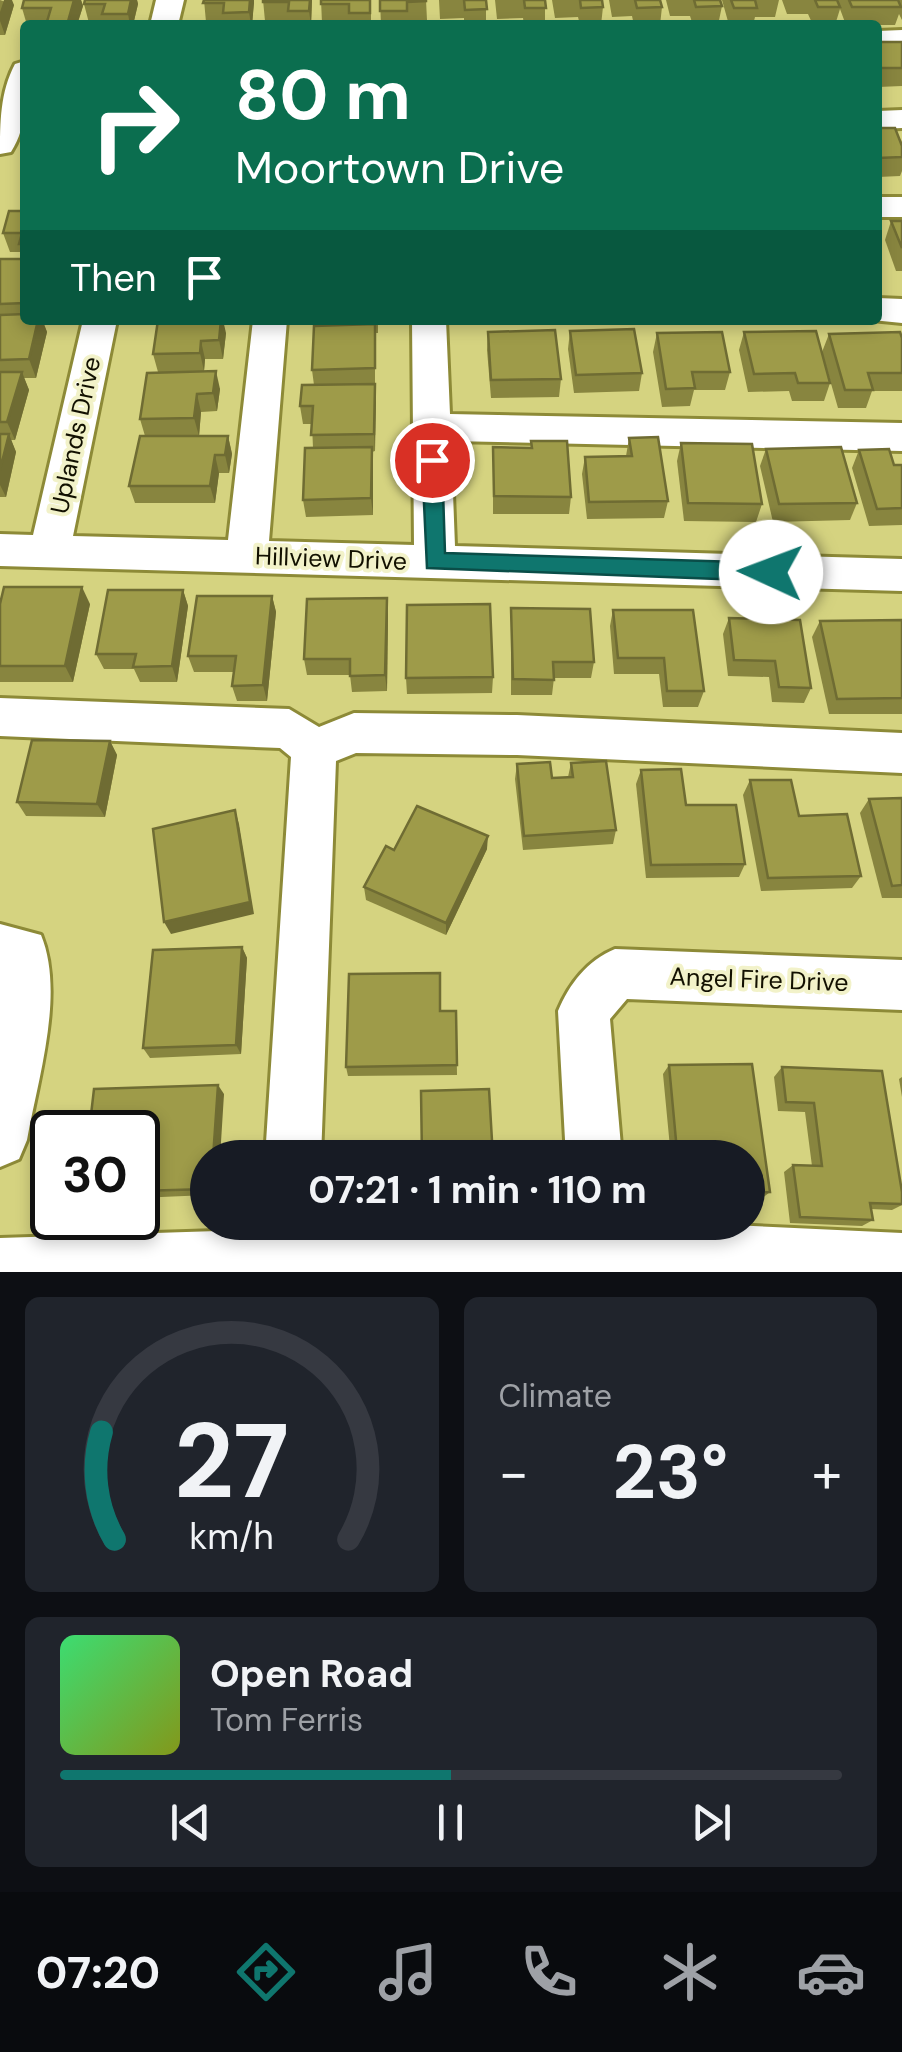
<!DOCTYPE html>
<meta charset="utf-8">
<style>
body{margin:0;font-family:"DM Sans",sans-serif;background:#20242c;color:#f1f3f6;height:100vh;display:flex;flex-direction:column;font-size:38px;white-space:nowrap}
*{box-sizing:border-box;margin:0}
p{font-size:32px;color:#9ea1a6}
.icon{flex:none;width:55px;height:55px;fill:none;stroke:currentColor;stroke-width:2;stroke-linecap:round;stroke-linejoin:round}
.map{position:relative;height:1272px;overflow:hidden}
.sheet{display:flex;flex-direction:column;gap:25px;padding:25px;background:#0d0f14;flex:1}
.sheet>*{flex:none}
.hud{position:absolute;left:20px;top:20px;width:862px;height:305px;border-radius:10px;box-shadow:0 5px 15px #0003;background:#0b6e4f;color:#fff;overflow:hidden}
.speed{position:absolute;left:30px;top:1110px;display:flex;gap:20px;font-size:50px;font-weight:700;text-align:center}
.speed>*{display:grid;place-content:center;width:130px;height:130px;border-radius:50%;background:#171b24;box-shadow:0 5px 15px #0003;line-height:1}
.speed .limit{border:5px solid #111;border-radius:15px;background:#fff;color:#111}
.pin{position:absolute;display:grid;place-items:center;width:85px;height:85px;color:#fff;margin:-42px;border:5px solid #fff;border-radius:50%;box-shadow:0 2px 10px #0007}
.me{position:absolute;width:110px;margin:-55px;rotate:272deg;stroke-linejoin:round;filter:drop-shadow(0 0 8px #0008)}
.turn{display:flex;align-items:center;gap:35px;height:210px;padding:0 50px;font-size:45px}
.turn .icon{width:130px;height:130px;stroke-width:2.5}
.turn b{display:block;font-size:70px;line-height:85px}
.then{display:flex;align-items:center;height:95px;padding:0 50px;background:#0003;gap:20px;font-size:38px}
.big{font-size:75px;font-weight:700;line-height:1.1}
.sheet .card{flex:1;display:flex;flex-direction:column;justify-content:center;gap:15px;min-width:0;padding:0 35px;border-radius:15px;background:#20242c}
.sheet .dial{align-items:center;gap:0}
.dial svg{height:260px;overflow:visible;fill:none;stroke:#363941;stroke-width:7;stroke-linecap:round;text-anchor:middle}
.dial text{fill:#f1f3f6;stroke:none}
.song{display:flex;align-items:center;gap:30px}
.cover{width:120px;height:120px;border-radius:15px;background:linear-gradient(135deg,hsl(140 70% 55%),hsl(70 70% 35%))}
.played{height:10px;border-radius:5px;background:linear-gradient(90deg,#0f766e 50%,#363941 50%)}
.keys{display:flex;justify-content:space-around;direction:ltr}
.heat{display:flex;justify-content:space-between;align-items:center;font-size:55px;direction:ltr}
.sheet .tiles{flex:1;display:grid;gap:25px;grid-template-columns:1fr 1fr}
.card:last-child{grid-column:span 2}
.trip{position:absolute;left:190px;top:1140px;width:575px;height:100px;border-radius:50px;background:#171b24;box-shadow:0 5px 15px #0003;font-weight:700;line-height:100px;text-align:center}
.tabs{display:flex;height:160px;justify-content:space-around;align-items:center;background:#090b0e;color:#9ea1a6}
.tabs .icon{width:70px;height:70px}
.tabs .current{color:#0f766e}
.tabs b{font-size:45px;color:#f1f3f6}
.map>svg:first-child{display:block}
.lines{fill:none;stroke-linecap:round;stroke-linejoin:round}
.minor-casing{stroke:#8d8a37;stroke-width:6}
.minor{fill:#fff;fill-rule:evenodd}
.wall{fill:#88853f}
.shaded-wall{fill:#6f6c33}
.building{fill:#9e9b49;stroke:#6f6c33;stroke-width:2.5}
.route{fill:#0f766e;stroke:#0a4d48;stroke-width:2.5}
.labels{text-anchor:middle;stroke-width:8;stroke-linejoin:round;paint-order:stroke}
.street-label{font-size:25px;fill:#121000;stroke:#f2f2c9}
</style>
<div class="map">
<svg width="902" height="1272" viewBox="0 0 902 1272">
<rect width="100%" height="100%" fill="#d5d380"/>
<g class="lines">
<defs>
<g id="minor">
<path d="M156 0H184L178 25H150Z"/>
<path d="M902 30V46L878 47V31Z"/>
<path d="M25 61C25 92 29 125 11 152L0 154C0 123 0 92 15 64Z"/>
<path d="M902 110V128L878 129V111Z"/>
<rect x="878" y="197" width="24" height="20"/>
<path d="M878 298 902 299V323L872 320H878Z"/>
<path d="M83 320H117L73 536 228 540 253 320H287L269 541 414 545 412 320H446L450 414 902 423V451L451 441 455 546 902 559V591L0 566V534L33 535Z"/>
<path d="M0 698 289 709 319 727 354 713 517 715 902 733V773L517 755 356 753 336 761 321 1158H265L291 757 280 748 0 736Z"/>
<path d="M0 924 41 935C65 993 38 1079 27 1140L19 1159 0 1167Z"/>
<path d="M615 949 902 960V1010L627 999 610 1019 622 1158H566L558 1011C569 984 588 960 615 949Z"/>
<path d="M499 1222H667L902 1233V1272H0V1238Z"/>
</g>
</defs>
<use href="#minor" class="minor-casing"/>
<use href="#minor" class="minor"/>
</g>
<g class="wall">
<path d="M0 0 14 5 5 35H0Z"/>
<path d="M24 0H81L83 6 77 25H27L22 8Z"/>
<path d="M85 0H137L138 4 133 25H105V23H89L84 4Z"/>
<path d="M204 0H254L252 25H225L224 22H206Z"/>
<path d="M263 0H312L311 25H289V20L265 21Z"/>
<path d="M321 0H371V25H350L349 22 322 23Z"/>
<path d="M380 0H426L427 20H408V25H381Z"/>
<path d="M439 0H486V25H464V18L440 19Z"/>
<path d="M495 0H545V25H524L523 18 497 19Z"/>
<path d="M552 0H602L603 7 601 25H580L578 17 555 18Z"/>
<path d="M609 0H660L662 7 660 25H634L632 16 612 17Z"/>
<path d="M666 0H720L722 6 718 25H693L690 16H670Z"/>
<path d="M722 0H779L775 17H755L753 25H729Z"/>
<path d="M782 0H902V20L899 14 895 25H846L840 9 835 25H813L808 14H787Z"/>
<path d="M878 42H902V86L878 87Z"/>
<path d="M878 128 901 143 902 140V171L900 176 878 177Z"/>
<path d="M25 211V320H48L47 321H43L47 332 36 378H24L29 390 15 440H11L16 452 6 497H0V259H24L22 252H10L3 233Z"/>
<path d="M891 221H902V271H896L885 240Z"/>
<path d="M320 320H378V333H375V451L372 452 373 515 306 517 303 500 313 448 312 424H303L300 406 314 385 312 370 321 326Z"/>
<path d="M570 331 642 373 639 391 574 393 568 349Z"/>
<path d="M488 332 561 379 559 397 491 398 487 350Z"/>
<path d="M744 332 830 383 824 401H792L789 391 748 392 739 350Z"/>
<path d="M226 333 223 359H205L204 371 220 389 217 411 201 412 199 436H228L232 454 229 473H219L215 503H135L129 486 145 436 140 419 158 372 153 354Z"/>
<path d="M657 333 730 372 725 390H694L690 406 662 407 653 352Z"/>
<path d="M829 334 902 338V391H872L866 408H838L822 352Z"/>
<path d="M629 438 668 501 664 518 587 519 582 474 585 457 626 456Z"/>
<path d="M681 443 762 504 756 522 684 521 677 461Z"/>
<path d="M493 447 571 497 569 514H493Z"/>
<path d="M766 449 857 503 850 520 773 522 760 466Z"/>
<path d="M859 450 894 465H902V525L869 526 852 468Z"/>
<path d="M183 590 188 606 177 682H140L134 669H104L96 654Z"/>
<path d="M272 596 276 612 267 701H237L232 686 234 672H194L188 656Z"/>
<path d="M0 604H90L73 682H0Z"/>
<path d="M511 608 594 662 591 678H554L552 695H511Z"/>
<path d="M613 610 704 691 698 707H663L659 674H614L610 626Z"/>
<path d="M388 614 387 691 352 692 350 675H307L304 659Z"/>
<path d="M729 618 811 688 804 703 772 702 769 677 728 676 723 634Z"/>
<path d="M902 620V714H829L812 637 820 621Z"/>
<path d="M493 677 492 693 407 694 406 678Z"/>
<path d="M110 741 117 755 105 817 26 816 17 802Z"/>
<path d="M571 763 616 830 613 844 523 850 515 779 517 764 552 778 568 777Z"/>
<path d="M641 770 686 805 745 864 739 877 646 878 636 784Z"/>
<path d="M750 780 799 816 861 876 852 888 761 891 743 795Z"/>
<path d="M902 798V898H882L860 813 869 799Z"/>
<path d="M487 849 446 935 366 900 364 887 394 850Z"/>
<path d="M242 947 247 958 241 1054 150 1058 143 1048Z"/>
<path d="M440 1011H456L457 1075 348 1076 346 1067Z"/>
<path d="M752 1064 770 1192 761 1199H748V1158H671L663 1074 669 1065Z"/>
<path d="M782 1067 902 1192V1205L892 1210 871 1209 873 1220 862 1226 790 1223 784 1172 793 1165 812 1166 805 1112 778 1111 774 1077Z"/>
<path d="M902 1077V1097L899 1079Z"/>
<path d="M224 1094 208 1158V1195L138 1198V1132Z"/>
</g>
<g class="shaded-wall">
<path d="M4 0H12L14 5 5 35 0 21V12Z"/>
<path d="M74 0H81L83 6 77 25H67Z"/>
<path d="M131 0H137L138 4 133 25H130L128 14Z"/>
<path d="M250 0H254V3L252 25H251L249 12Z"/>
<path d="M310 0H312L311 25 309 11Z"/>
<path d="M38 320H42L47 332 36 378 29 359Z"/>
<path d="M221 320H223L226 333 223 359 219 340Z"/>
<path d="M201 341 205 359 204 371 200 353Z"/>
<path d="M216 371 220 389 217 411 213 393Z"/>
<path d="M22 372 29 390 15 440 7 422Z"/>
<path d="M375 384 376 402 375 451 374 434Z"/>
<path d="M197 394 201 412 199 436 194 418Z"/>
<path d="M9 434 16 452 6 497 0 485V470Z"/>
<path d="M228 436 232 454 229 473 225 455Z"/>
<path d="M372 447 373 464V515L371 498Z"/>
<path d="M215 455 219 473 215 503 210 486Z"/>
<path d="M82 587 90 604 73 682 65 666Z"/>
<path d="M183 590 188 606 177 682 172 666Z"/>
<path d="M272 596 276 612 267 701 263 685Z"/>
<path d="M387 598 388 614 387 691 385 675Z"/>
<path d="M110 741 117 755 105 817 97 804Z"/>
<path d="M235 810 239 824 254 914 171 934 164 922Z"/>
<path d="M488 836 487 849 446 935V923Z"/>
<path d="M242 947 247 958 241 1054 236 1045Z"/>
<path d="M218 1085 224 1094 220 1158H213Z"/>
</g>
<g class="building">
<path d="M24 0H74L67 25H46L51 8H22Z"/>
<path d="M85 0H131L128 14H102L105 4H84Z"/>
<path d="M204 0H250L249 12 223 13 224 3H203Z"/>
<path d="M263 0H310L309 11H288L289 2H263Z"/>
<path d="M321 0H370V13H349V4H321Z"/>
<path d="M380 0H426V1L407 2V11H380Z"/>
<path d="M464 0H486L487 9 465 10Z"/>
<path d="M524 0H545L546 8H525Z"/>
<path d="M580 0H602L603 7 581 8Z"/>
<path d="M635 0H660L662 7 637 8Z"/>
<path d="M694 0H720L722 6 696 7Z"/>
<path d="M731 0H755L757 8H734Z"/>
<path d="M815 0H837L840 7H818Z"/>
<path d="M849 0H898L901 7H852Z"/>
<path d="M878 42H902V68H880L878 61Z"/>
<path d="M878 128H895L902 146V157L878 158Z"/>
<path d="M9 211H25V244H19L22 233H3Z"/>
<path d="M891 221H902V248Z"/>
<path d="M0 259H25V303L0 304Z"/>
<path d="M25 314V320H38L29 359 0 360V315Z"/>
<path d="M158 320H221L219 340 201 341 200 353 153 354Z"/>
<path d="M375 324V368L312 370 314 326Z"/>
<path d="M634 329 642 373 576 375 570 331Z"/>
<path d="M555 330 561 379 491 380 488 332Z"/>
<path d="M816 331 830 383H798L795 373 754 374 744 332Z"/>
<path d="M722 332 730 372H692L695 388 666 389 657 333Z"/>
<path d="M900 332 902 338V373H868L873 390H845L829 334Z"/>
<path d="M216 371 213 393 197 394 194 418 140 419 147 373Z"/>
<path d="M0 372H22L7 422H0Z"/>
<path d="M375 384 374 434 311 435 313 406H300L302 385Z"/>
<path d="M0 434H9L0 470Z"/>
<path d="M140 436H228L225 455H215L210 486H129Z"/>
<path d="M658 437 668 501 589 502 585 457 632 456 629 438Z"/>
<path d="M531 441H567L571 497 494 496 493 447 532 448Z"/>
<path d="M681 443 752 444 762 504 688 503Z"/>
<path d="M372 447 371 498 303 500 305 448Z"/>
<path d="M841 447 857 503 779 504 766 449Z"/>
<path d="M889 449 894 465H902V508L877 509 859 450Z"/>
<path d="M4 587H82L65 666H0V604Z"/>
<path d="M108 590H183L172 666 133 667 136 654H96Z"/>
<path d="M197 596H272L263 685 232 686 236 656H188Z"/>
<path d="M387 598 385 675 350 676V659H304L307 599Z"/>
<path d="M490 604 493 677 406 678 407 605Z"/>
<path d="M511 608 590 609 594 662H553L554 680 513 679Z"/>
<path d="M613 610H693L704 691H667L664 658H618Z"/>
<path d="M729 618 800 620 811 688 779 687 775 661 734 660Z"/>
<path d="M902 620V698L837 699 820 621Z"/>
<path d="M32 740 110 741 97 804 17 802Z"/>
<path d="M606 761 616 830 524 836 517 764 550 762 552 778 573 777 571 763Z"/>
<path d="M681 769 686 805H736L745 864 651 865 641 770Z"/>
<path d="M750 780H791L799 816 847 814 861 876 768 878Z"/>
<path d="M902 798V885L892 886 869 799Z"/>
<path d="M417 806 488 836 446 923 364 887 386 846 394 850Z"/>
<path d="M235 810 250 902 164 922 153 829Z"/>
<path d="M242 947 236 1045 143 1048 153 950Z"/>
<path d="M440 973V1011H456L457 1065 346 1067 349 974Z"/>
<path d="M752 1064 770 1192 748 1193V1158H719V1151H677L669 1065Z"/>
<path d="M782 1067 882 1071 902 1192V1204L870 1203 873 1220 800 1217 793 1165 822 1166 814 1103 786 1102Z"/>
<path d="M218 1085 213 1158H208V1189L138 1191V1132H89L94 1089Z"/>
<path d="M489 1089 493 1158H422L421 1091Z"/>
</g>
<path class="route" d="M432 453 442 460 445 553 771 563 782 572 771 581 427 568 422 460Z"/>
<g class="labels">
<g class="street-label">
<text transform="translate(75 435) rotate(-78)" y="9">Uplands Drive</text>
<text transform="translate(331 558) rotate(2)" y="9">Hillview Drive</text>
<text transform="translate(759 979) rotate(2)" y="9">Angel Fire Drive</text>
</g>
</g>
</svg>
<div class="speed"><div class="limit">30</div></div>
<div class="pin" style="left:432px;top:460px;background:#d93025"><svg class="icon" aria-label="arrive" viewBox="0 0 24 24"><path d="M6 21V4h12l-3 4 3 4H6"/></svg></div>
<svg class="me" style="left:771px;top:572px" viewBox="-20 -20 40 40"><circle r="19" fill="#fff"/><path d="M0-13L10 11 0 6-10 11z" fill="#0f766e"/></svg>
<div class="trip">07:21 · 1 min · 110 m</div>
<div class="hud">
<div class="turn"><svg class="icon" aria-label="right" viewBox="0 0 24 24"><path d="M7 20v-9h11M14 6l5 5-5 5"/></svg><div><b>80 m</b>Moortown Drive</div></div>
<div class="then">Then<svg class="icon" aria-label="arrive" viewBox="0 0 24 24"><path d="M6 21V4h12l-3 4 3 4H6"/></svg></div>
</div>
</div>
<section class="sheet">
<div class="tiles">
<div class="card dial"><svg viewBox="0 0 100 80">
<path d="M14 69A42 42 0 1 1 86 69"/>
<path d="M14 69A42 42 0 0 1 10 36" stroke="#0f766e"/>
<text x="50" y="56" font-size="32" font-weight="700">27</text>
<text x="50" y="72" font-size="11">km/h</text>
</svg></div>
<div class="card"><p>Climate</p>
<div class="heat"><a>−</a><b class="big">23°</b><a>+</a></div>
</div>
<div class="card">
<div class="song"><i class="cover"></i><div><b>Open Road</b><p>Tom Ferris</p></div></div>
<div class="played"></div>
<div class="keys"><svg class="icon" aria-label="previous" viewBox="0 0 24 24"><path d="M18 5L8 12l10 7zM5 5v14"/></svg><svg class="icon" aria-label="pause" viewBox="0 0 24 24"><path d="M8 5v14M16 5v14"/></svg><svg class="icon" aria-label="next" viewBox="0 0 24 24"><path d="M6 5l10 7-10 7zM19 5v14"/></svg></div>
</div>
</div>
</section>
<nav class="tabs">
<b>07:20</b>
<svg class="icon current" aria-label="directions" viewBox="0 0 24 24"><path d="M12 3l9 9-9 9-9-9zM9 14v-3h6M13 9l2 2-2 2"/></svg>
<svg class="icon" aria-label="music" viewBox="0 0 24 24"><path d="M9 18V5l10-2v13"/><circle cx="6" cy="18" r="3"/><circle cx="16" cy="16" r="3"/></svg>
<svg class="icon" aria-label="phone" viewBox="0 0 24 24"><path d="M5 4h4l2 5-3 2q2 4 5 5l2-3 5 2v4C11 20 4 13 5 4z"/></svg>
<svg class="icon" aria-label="climate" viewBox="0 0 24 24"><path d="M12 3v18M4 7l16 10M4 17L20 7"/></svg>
<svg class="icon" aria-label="car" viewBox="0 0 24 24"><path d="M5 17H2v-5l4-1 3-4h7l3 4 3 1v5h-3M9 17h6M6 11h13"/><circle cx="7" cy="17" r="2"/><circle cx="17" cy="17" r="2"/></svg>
</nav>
